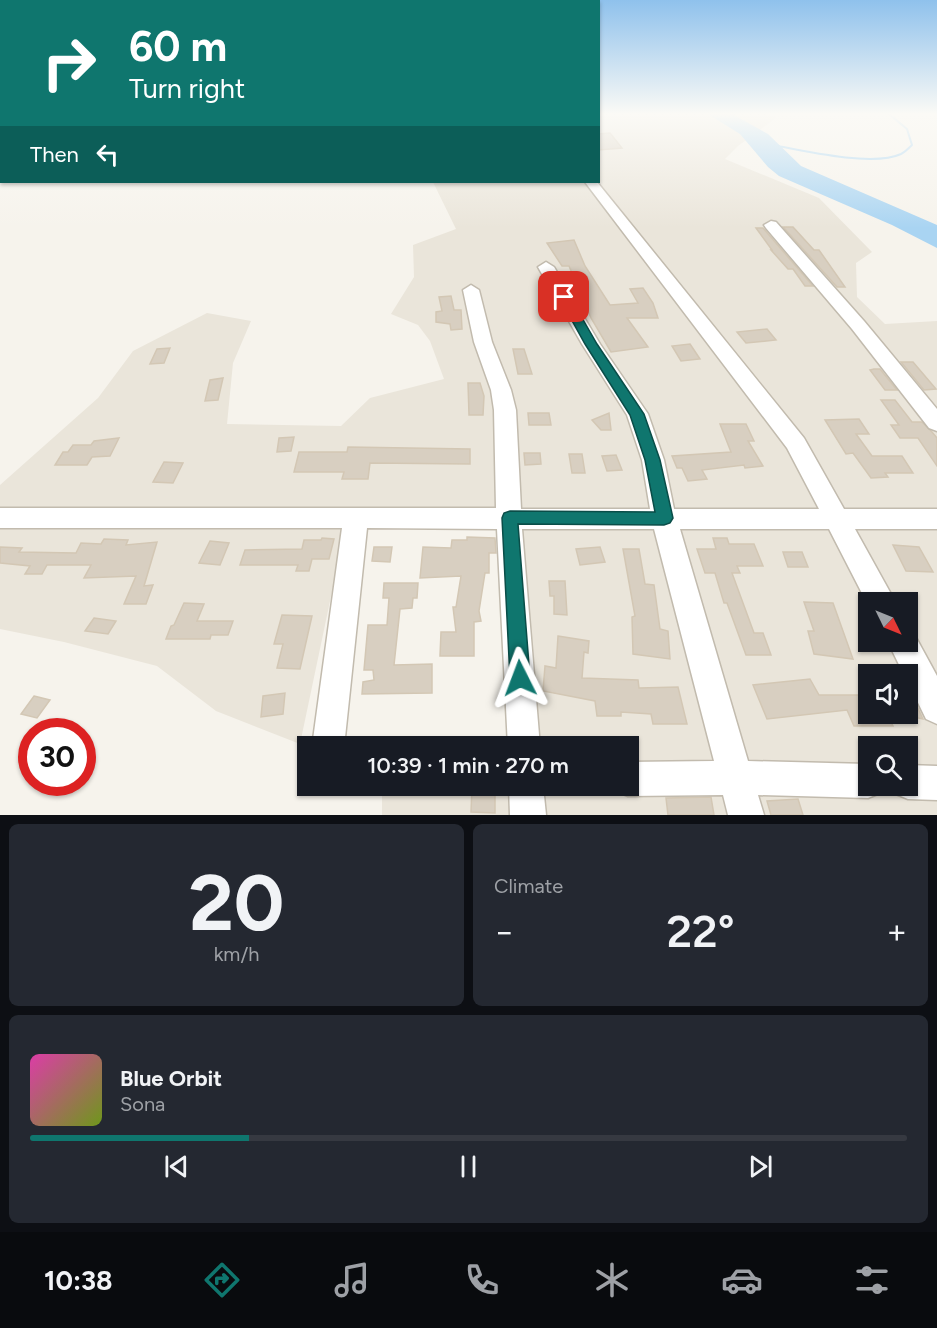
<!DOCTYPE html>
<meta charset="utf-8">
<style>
body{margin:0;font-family:Figtree,sans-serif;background:#242831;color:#f1f3f6;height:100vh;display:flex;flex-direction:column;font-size:22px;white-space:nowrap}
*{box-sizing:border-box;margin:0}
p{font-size:20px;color:#9ea1a6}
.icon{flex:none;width:33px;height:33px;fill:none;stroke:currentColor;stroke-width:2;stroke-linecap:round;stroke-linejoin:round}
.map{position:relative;height:815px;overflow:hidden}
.drawer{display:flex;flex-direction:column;gap:9px;padding:9px;background:#0d0f14;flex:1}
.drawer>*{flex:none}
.hud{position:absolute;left:0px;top:0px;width:600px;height:183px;box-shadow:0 2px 4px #0004;background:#0f766e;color:#fff;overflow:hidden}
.needle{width:39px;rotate:133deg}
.buttons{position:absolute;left:858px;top:592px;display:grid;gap:12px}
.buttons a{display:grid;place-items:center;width:60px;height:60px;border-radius:0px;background:#171b24;box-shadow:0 2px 4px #0004;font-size:30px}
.speed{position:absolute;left:18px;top:718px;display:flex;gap:12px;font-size:30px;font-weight:700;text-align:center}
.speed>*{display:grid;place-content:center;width:78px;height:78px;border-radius:50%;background:#171b24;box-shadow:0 2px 4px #0004;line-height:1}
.speed .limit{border:9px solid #d22;background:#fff;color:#111}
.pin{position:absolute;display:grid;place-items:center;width:51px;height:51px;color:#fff;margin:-26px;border-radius:12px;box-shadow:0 3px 9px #0006}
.me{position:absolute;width:66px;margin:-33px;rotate:357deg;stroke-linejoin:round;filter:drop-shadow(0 0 4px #0008)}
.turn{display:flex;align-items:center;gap:21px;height:126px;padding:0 30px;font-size:27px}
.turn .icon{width:78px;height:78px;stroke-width:2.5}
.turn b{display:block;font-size:42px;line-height:51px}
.then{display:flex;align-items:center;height:57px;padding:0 30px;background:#0003;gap:12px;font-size:22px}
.big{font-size:45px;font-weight:600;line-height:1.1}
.drawer .widget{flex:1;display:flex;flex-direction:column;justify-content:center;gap:9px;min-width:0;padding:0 21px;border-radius:9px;background:#242831}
.drawer .dial{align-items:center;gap:0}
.dial b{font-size:78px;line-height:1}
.song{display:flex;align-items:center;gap:18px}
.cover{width:72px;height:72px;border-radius:9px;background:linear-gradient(135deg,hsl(320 70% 55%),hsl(80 70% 35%))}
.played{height:6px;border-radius:3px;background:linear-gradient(90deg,#0f766e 25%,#363941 25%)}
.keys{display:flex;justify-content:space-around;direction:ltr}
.heat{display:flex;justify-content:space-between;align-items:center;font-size:33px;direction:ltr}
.drawer .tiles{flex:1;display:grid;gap:9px;grid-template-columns:1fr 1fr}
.widget:last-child{grid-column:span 2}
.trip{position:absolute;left:297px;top:736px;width:342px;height:60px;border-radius:0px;background:#171b24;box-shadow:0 2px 4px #0004;font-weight:600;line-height:60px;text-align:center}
.dock{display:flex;height:96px;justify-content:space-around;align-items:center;background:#090b0e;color:#9ea1a6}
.dock .icon{width:42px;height:42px}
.dock .selected{color:#0f766e}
.dock b{font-size:27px;color:#f1f3f6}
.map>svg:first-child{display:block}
.residential{fill:#eae5da;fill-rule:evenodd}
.water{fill:#a9d4f2}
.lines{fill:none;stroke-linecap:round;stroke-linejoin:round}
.stream{stroke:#a9d4f2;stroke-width:2}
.building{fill:#d8cfc1;stroke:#d3c7b4;stroke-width:1.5}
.minor-casing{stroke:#c2bbae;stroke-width:3}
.minor{fill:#fff;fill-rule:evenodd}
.route{fill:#0f766e;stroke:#0a4d48;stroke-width:1.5}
</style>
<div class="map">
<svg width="937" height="815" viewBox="0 0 937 815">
<rect width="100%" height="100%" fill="#f6f3ec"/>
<path class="residential" d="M599 114H768L776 118 738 146 725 159 819 198 872 252 856 263 857 297 885 324 937 321V815H382V787L518 789 541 786H628V747H537L519 524 346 525 300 744 216 711 157 666 64 642 0 629V485L98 398 133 351 207 313 251 321 233 363 227 424 341 426 370 398 444 379 430 341 418 325 391 314 414 277 413 245 456 229 433 182H598ZM868 603H908V642H868ZM868 675H908V714H868ZM868 747H908V786H868Z"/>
<path class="water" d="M708 114H732L768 134 801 166 937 225V248L892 225 779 176 768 167 740 134Z"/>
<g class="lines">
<path class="stream" d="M773 145C804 151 873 167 901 154 905 152 909 148 912 145L907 129 889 114"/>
</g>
<g class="building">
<path d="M610 133 622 148 598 150V134Z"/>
<path d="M783 227H793L814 250H819L845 287H837Z"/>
<path d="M756 228H763L813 286H805L793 269H788L771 250H772Z"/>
<path d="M574 240 585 266 610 305 638 303 630 289 643 288 653 303 658 318H627L648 347 611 352 591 318 569 266H562L547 243Z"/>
<path d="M451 296 454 310H461L462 329 451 330 450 324 436 322V312L442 311 439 297Z"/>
<path d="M767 329 776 340 746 343 737 332Z"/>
<path d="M690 344 700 359 681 361 672 346Z"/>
<path d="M170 348 164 363 150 364 157 349Z"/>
<path d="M513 349H524L532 374H518Z"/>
<path d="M901 362H913L936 389 924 390Z"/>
<path d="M874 369H880L897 390H885L870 370Z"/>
<path d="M223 378 218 400 205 401 210 380Z"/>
<path d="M468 383H480L484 396 483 415H469Z"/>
<path d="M881 400H895L912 422H922L932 432 937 438V466L918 438H900L891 425H899Z"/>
<path d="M528 413H549L551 425H529Z"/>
<path d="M609 413 611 430H601L592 420Z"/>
<path d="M859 419 869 434H856L872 456H902L913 473H885L888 477 871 478 853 453 846 454 825 420Z"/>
<path d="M720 424H746L754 441H748L763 466 745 468 744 465 702 470 707 479 688 481 682 468H677L672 456 731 452Z"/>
<path d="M294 437 291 451 277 452 279 438Z"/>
<path d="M119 438 110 456 92 457 87 465H55L63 452H68L73 445H91L94 441Z"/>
<path d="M348 447 470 449V464L370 463 368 479H342L344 472H294L299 452H347Z"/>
<path d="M524 453H540L541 464 525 465Z"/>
<path d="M569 454H582L585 473H572Z"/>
<path d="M616 455 622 470 607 471 602 456Z"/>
<path d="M164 462 183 463 173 483 153 482Z"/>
<path d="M467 537 495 538 496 553H489V573H485L479 611 481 621 474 622V656H440L441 632H456L453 607H456L461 576 420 578 423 547 451 548 452 540H467Z"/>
<path d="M322 538 334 539 329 559H312L309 571H296L298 565H240L245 550 302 549 304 540H321Z"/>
<path d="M713 538H727L729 544H754L763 566H737L740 573H732L754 633H763L771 655H746L727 603H724L715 573H705L697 549H716Z"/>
<path d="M104 539 128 540 126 545 157 542 144 586 153 585 146 604H124L136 576 84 578 91 565H47L42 574H25L30 566 0 563V547L22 548 19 552 76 553 81 543 101 544Z"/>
<path d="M210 541 229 543 220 565 199 563Z"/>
<path d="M893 545 919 547 933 572 906 571Z"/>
<path d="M374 547H392L390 562 372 561Z"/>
<path d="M600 547 605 562 580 565 576 549Z"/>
<path d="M623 549H639L645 584 654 585 660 629 668 631 670 659 633 654 632 617 635 616Z"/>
<path d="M783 552H802L808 567H788Z"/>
<path d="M549 581H565L567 615 554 614V596H550Z"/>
<path d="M384 583H418L417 598H413L412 608 400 609 394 665 432 664V693L362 694 363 682 374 680 373 670H364L368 625H387L389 598H383Z"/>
<path d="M804 602 833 603 853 659 814 654 808 631H814Z"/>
<path d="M184 603 204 604 197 621H233L228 635H211L210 639H166L171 626 174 625Z"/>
<path d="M282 615 312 616 300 669 277 668 283 644H274Z"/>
<path d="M94 618 116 621 108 634 85 631Z"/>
<path d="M558 636 589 641 588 653 584 652 582 678 638 680 639 688 678 687 687 724H653L651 714 621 712V716H597L595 701 543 691 545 666 556 668Z"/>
<path d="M810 679 819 695H868V714H887L893 726H854L847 710 767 719 753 685Z"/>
<path d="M285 693 283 714 261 717 263 696Z"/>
<path d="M34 696 50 700 37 718 21 714Z"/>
<path d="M908 699 914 700 923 719 908 716Z"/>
<path d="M472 787 495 788V813L471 812Z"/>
<path d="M711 797 714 815H668L666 798Z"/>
<path d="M798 799 803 815H771L767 801Z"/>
</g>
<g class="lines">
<defs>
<g id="minor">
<path d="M585 182H597L804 438 844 509H937V529H855L896 603H868V605L829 529H680L748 761 868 764V786H883L880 793 868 798 758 795 764 815H728L723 795 628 796 616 791 614 786H628V762L714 761 654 529H522L540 747H508L497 529 367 528 344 747H312L342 528H0V508H496L494 410 491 390 474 342 463 290 471 285 479 290 492 342 511 390 516 410 521 509H650L642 460 627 415 582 344 538 267 546 262 554 267 600 344 648 414 664 460 674 509H819L787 448Z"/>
<path d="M771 221 776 222 864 321 937 409V431L929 428 852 329 766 228 764 225Z"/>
<path d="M908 630 913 632 937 676V724L926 719 908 682V675H904L888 642H908Z"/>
<path d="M908 765 937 766V800L908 799 896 794 893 786H908Z"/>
<path d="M509 786H543L546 815H510Z"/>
</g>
</defs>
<use href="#minor" class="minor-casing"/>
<use href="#minor" class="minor"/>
</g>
<linearGradient id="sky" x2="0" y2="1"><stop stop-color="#8fc1ec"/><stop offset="0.5" stop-color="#fbfaf6"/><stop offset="1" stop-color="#fbfaf6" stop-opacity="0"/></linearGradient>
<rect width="937" height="228" fill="url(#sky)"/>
<path class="route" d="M564 294 570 297 597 344 644 414 660 460 673 518 670 523 664 525 518 524 530 678 527 685 520 688 513 685 510 678 502 518 504 513 510 511 655 512 645 460 630 415 585 344 559 297Z"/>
</svg>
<div class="buttons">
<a><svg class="needle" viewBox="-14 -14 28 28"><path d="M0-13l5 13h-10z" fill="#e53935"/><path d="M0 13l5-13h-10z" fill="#9ea1a6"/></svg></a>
<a><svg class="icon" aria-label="sound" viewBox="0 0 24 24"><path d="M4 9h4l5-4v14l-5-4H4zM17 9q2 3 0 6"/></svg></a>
<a><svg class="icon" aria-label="search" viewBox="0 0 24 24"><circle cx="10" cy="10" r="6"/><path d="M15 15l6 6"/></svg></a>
</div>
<div class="speed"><div class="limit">30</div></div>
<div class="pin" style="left:564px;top:297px;background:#d93025"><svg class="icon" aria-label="arrive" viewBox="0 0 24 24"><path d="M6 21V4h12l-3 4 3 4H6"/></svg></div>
<svg class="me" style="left:520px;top:678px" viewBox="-20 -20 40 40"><path d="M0-17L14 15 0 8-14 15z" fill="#0f766e" stroke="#fff" stroke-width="4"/></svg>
<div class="trip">10:39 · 1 min · 270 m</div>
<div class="hud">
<div class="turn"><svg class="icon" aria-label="right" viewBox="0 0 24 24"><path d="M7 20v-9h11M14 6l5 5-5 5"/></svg><div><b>60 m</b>Turn right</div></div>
<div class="then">Then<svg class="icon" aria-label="left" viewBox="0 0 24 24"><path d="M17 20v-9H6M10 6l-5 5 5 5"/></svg></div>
</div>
</div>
<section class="drawer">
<div class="tiles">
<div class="widget dial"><b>20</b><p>km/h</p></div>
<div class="widget"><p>Climate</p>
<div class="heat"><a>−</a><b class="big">22°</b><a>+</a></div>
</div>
<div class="widget">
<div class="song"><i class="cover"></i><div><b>Blue Orbit</b><p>Sona</p></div></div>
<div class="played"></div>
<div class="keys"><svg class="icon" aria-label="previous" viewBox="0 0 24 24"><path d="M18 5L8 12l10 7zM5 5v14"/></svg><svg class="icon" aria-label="pause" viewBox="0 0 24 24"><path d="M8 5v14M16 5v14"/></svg><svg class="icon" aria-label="next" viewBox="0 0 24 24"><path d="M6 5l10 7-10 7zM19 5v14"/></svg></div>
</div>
</div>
</section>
<nav class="dock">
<b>10:38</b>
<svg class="icon selected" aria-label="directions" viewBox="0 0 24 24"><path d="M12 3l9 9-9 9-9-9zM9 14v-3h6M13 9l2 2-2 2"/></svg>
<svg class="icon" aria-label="music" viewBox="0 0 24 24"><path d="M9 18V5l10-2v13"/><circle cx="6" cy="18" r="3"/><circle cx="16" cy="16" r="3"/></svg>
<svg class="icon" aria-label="phone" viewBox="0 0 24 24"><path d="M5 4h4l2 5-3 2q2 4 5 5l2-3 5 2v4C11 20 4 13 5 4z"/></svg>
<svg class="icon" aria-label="climate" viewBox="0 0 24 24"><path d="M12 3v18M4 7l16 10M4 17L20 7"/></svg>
<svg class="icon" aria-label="car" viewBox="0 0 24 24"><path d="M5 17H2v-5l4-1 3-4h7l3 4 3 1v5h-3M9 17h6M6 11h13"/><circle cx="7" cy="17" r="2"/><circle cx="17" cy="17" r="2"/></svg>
<svg class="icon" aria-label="filters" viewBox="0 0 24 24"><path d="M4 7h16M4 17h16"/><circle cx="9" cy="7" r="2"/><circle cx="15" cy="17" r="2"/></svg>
</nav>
